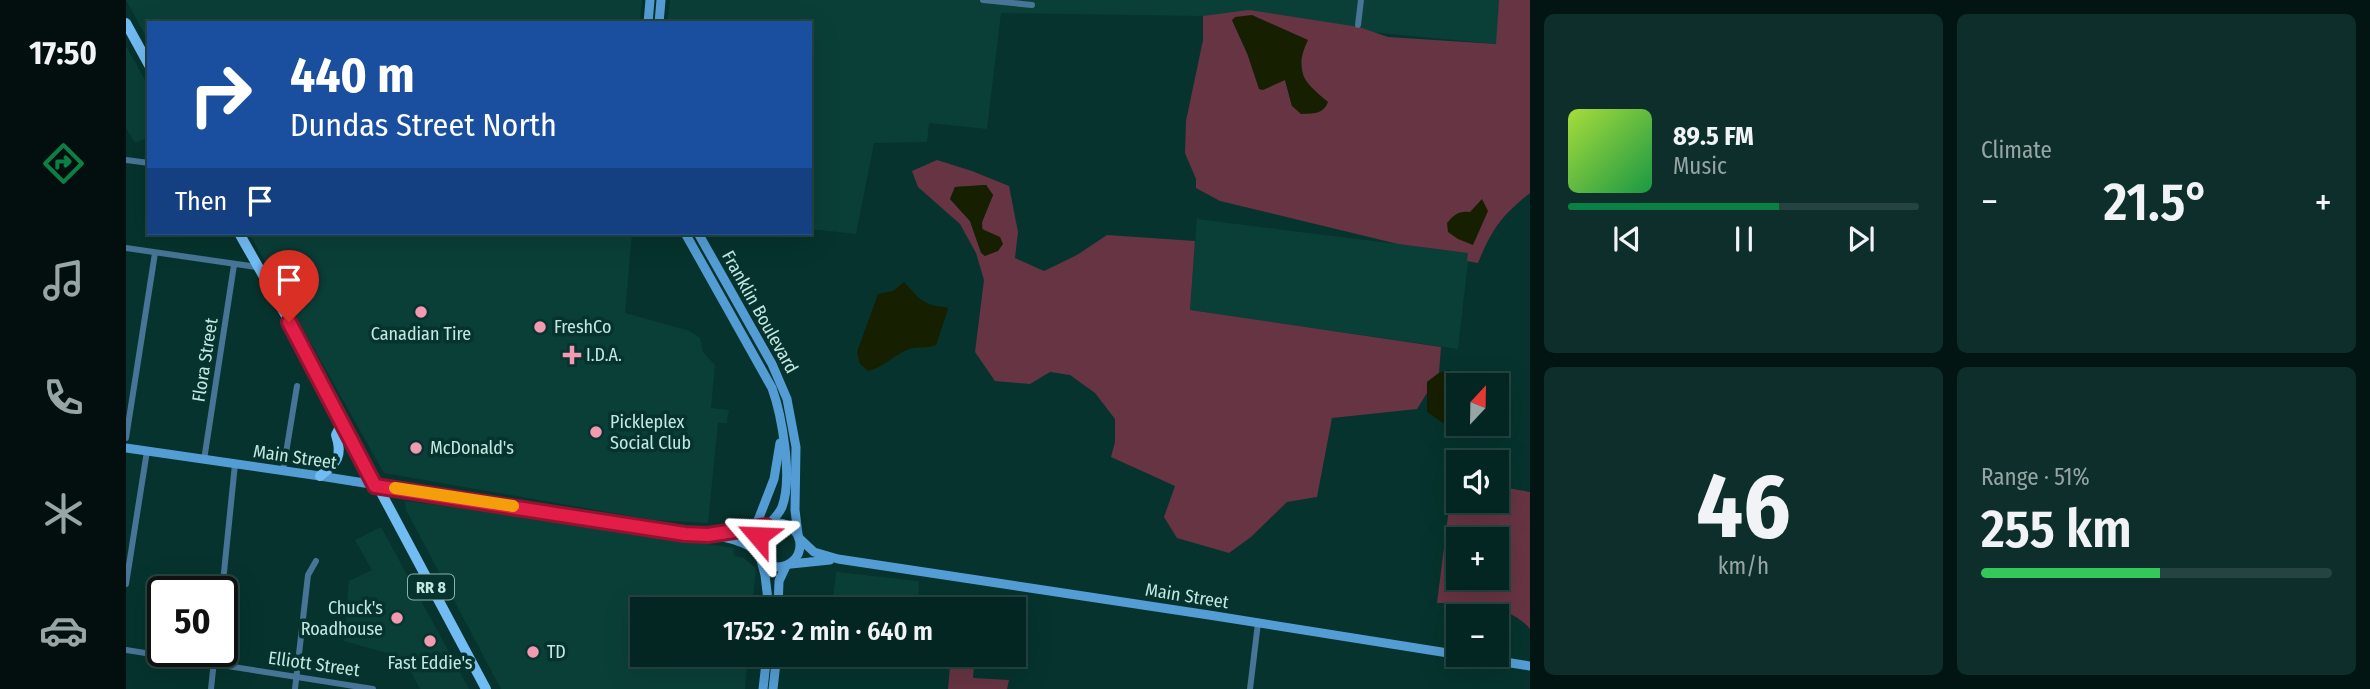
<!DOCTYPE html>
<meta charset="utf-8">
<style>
body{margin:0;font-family:"Fira Sans Condensed",sans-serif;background:#0d2e2a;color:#f1f3f6;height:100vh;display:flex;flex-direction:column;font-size:26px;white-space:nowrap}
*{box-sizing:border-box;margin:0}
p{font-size:23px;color:#97a5a5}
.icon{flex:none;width:38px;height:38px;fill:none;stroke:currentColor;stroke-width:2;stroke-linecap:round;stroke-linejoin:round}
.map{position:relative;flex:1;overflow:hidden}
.panel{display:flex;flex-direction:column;gap:14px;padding:14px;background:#021513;width:840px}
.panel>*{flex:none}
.guide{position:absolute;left:21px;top:21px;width:665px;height:214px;border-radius:0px;box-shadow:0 7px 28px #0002,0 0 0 2px #254340;background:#1a4fa0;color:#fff;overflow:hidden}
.needle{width:46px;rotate:22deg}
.controls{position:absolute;left:1320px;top:373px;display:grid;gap:14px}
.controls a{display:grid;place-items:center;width:63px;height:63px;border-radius:0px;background:#042622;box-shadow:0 7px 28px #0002,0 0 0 2px #254340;font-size:35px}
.speed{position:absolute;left:21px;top:576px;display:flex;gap:14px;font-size:35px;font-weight:700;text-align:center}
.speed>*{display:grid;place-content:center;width:91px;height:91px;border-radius:50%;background:#042622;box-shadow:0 7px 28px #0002,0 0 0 2px #254340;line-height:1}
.speed .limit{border:4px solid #111;border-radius:10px;background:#fff;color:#111}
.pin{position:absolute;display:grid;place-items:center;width:60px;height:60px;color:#fff;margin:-72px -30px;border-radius:50% 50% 50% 0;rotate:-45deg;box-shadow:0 0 7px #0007}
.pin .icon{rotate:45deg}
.me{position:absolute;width:77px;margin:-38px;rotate:296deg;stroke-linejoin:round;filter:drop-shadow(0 0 5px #0008)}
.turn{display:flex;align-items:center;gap:24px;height:147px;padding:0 28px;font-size:32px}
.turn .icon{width:91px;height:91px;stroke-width:2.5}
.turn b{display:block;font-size:49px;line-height:60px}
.then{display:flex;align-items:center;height:66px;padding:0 28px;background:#0003;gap:14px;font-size:26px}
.big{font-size:52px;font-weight:600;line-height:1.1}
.panel .widget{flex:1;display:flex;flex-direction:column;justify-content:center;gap:10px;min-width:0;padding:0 24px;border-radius:10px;background:#0d2e2a}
.panel .dial{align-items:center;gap:0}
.dial b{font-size:91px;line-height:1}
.song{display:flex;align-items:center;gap:21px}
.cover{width:84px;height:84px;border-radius:10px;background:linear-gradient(135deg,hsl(80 70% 55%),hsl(140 70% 35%))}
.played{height:7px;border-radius:4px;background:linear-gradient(90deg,#0b8043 60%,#254340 60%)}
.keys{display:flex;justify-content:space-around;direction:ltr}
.heat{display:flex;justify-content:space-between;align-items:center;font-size:38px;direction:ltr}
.charge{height:10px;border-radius:5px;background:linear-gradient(90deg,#34c759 51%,#254340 0)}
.panel .tiles{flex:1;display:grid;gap:14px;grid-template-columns:repeat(2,1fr)}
.trip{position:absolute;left:504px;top:597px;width:396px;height:70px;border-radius:0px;background:#042622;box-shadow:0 7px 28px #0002,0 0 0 2px #254340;font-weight:600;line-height:70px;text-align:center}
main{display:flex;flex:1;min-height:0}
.tab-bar{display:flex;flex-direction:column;width:126px;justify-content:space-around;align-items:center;background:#020f0e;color:#97a5a5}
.tab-bar .icon{width:49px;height:49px}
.tab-bar .active{color:#0b8043}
.tab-bar b{font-size:32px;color:#f1f3f6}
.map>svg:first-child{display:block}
.built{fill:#0a3f38}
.green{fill:#673443;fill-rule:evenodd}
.water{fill:#161f00}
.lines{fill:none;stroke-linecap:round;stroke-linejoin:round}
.street{stroke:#487597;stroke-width:6}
.secondary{stroke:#549dd4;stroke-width:9}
.primary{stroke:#72bcf4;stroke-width:10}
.route-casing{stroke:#92132f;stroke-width:18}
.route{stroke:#e11d48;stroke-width:12}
.slow{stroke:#f59e0b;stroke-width:12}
.poi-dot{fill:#f19ab1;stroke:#06332d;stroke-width:2.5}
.labels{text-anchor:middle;stroke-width:7;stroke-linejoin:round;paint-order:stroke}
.shield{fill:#06332d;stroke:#8ab2ac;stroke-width:2}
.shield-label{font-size:16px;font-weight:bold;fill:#c3e8e2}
.street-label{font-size:18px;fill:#c3e8e2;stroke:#06332d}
.poi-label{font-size:18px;fill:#c3e8e2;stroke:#06332d;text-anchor:start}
</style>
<main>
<nav class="tab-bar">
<b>17:50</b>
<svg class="icon active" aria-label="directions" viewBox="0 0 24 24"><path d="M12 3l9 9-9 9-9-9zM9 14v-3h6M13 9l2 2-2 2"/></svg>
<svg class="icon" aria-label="music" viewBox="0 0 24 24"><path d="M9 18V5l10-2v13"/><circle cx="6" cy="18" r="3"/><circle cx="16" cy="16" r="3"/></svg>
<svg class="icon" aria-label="phone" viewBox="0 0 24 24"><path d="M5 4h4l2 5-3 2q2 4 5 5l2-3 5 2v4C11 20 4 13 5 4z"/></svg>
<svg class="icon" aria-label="climate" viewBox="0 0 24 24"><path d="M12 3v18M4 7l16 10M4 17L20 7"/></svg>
<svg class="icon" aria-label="car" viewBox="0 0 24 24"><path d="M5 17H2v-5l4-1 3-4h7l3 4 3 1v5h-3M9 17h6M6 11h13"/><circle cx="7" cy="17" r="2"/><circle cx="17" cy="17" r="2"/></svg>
</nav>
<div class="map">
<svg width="1404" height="689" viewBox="0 0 1404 689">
<rect width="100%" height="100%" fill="#06332d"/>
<g class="built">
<path d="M0 0H516L514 23H23V42Z"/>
<path d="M544 0H1375L1371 44 1077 16 875 13 861 129 803 123 801 142 748 143 730 234 684 229V23H541Z"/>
<path d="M0 46 23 87V137L9 143 0 128Z"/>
<path d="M1071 219 1343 253 1332 349 1064 310Z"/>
<path d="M123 233H506L499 313 564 331 574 338 577 352 589 365 585 408 603 410 601 423H592L582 523 528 520 258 473Z"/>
<path d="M279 501 387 514 607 548 608 556 617 558 630 568 626 609H516V654L622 655 619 689H375L280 510Z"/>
<path d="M255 527 343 689H294L278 658 218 641 223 581 246 570 229 540Z"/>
<path d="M710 572 793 581 792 609H706Z"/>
</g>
<g class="green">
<path d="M1373 0H1404V193C1375 216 1366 229 1352 263L1341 261 1342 253 1272 244 1094 201 1070 188V179L1059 153 1060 121 1077 40V16L1123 10 1233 27 1262 37 1370 44ZM1106 20 1175 55C1176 84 1180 84 1202 102L1166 106 1159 80 1121 53Z"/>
<path d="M811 160 846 171 883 186 892 232 889 258 918 271 951 255 981 235 1069 241 1064 310 1315 347 1313 373 1301 382V393L1291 409 1206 418 1191 497 1161 502 1125 537 1103 553 1051 538 1038 517 1049 486 985 457 989 442V419L969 393 944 375 924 372 904 384 869 381 849 352 858 280 850 253 834 224 792 187 786 171ZM860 185 867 195 856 222 859 256 855 253 844 221 824 199 829 187Z"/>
<path d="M1370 486 1404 492V629C1384 604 1341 604 1311 603L1325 492 1332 491V500H1370ZM1370 539V578H1332V539Z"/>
<path d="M825 655H849L847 678 883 680 881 689H822Z"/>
</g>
<g class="water">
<path d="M1126 15 1182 40C1167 72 1178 82 1202 102 1197 115 1187 113 1175 114L1166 106 1159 80 1137 90 1133 89 1121 53 1106 20 1109 17Z"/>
<path d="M860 185 867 195 856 222V229L874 237 877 244 872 251 859 256 855 252 844 221 824 199 829 187Z"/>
<path d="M1356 199 1362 211 1347 245 1332 239 1322 232 1321 223C1329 214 1332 211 1344 212Z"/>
<path d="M778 282C793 298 797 306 820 307L822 309 810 345C800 349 791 346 783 349 768 355 758 367 742 371L734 364 731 352 752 294 767 291Z"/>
<path d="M1323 370 1328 373 1330 410 1325 424 1317 423 1301 412V382L1313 373Z"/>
</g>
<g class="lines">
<g class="street">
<path d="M857 0 906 5"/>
<path d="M1232 25 1235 0"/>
<path d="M0 160 23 163"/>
<path d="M0 248 131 267"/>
<path d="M0 438 29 253"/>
<path d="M78 460 108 265"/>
<path d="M157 471 171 386"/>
<path d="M0 584 21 451"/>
<path d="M96 592 109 464"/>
<path d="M0 650 247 689"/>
<path d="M85 689 89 651"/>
<path d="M169 689 182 575 190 561"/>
<path d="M1124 689 1132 623"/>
</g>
<g class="secondary">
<path d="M522 23 524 0"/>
<path d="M533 23 535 0"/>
<path d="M559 233 646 388C656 416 667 478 656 507 653 514 648 519 643 524"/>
<path d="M572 233 646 364 661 399 670 447 669 510 672 534"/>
<path d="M0 448 194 476 534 530C565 534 605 532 631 551"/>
<circle cx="652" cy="545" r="22"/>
<path d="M629 528 648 479 654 443"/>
<path d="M587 534 632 528"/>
<path d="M673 538 688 552 712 559 1083 615 1404 666"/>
<path d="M635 560 639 575 643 609"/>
<path d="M665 564 704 560"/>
<path d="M652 609 653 581 660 566"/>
<path d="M637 689 641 654"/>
<path d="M647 689 651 654"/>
</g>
<g class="primary">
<path d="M0 23 23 65"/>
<path d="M113 233 172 337 360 689"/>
<path d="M194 476C211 463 217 456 210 435L216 423"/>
</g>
</g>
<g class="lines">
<defs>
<path id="route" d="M163 322 249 486 559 534 582 535 640 526 632 536"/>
</defs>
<use href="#route" class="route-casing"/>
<use href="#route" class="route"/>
<path class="slow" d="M269 488 387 506"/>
</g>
<g class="poi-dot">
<circle cx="295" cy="312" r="7"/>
<circle cx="414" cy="327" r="7"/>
<path d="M442.5 344.5h7v7h7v7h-7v7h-7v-7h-7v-7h7z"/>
<circle cx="470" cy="432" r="7"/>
<circle cx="290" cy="448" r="7"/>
<circle cx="271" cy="618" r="7"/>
<circle cx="304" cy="641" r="7"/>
<circle cx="407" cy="652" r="7"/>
</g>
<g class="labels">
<rect class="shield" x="282" y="574.5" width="46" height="25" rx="5"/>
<g class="shield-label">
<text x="305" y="593">RR 8</text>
</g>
<g class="street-label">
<text transform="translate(634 312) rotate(61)" y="6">Franklin Boulevard</text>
<text transform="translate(79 360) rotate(-81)" y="6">Flora Street</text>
<text transform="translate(169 457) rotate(8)" y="6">Main Street</text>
<text transform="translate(1061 596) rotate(9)" y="6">Main Street</text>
<text transform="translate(188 664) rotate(8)" y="6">Elliott Street</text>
</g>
<g class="poi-label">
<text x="428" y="333">FreshCo</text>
<text x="295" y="340" text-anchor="middle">Canadian Tire</text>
<text x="460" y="361">I.D.A.</text>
<text x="484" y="428">Pickleplex<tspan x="484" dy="21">Social Club</tspan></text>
<text x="304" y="454">McDonald's</text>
<text x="257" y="614" text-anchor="end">Chuck's<tspan x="257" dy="21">Roadhouse</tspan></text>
<text x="421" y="658">TD</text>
<text x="304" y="669" text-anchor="middle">Fast Eddie's</text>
</g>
</g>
</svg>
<div class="controls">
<a><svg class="needle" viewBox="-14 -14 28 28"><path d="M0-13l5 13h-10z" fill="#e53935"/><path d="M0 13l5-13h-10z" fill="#97a5a5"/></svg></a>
<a><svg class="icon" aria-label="sound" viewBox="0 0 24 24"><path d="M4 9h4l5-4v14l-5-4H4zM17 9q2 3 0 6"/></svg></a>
<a>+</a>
<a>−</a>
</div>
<div class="speed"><div class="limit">50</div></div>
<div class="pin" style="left:163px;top:322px;background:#d93025"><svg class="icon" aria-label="arrive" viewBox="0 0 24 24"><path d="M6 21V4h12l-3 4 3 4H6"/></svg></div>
<svg class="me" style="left:632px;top:536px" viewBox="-20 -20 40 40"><path d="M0-17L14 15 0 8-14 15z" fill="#e11d48" stroke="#fff" stroke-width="4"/></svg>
<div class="trip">17:52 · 2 min · 640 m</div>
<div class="guide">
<div class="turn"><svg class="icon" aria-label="right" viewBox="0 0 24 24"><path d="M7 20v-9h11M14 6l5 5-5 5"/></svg><div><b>440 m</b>Dundas Street North</div></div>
<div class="then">Then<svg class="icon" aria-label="arrive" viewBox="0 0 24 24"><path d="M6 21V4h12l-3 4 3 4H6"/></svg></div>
</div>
</div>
<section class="panel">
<div class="tiles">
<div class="widget">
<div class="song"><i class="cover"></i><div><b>89.5 FM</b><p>Music</p></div></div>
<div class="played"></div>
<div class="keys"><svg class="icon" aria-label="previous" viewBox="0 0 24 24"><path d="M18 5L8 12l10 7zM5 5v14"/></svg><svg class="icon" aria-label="pause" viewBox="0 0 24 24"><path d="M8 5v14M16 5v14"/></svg><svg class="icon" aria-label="next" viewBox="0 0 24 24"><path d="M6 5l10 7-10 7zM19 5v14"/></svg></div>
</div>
<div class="widget"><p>Climate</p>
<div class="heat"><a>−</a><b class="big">21.5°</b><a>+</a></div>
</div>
<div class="widget dial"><b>46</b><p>km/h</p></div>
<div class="widget"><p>Range · 51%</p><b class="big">255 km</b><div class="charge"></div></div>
</div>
</section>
</main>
